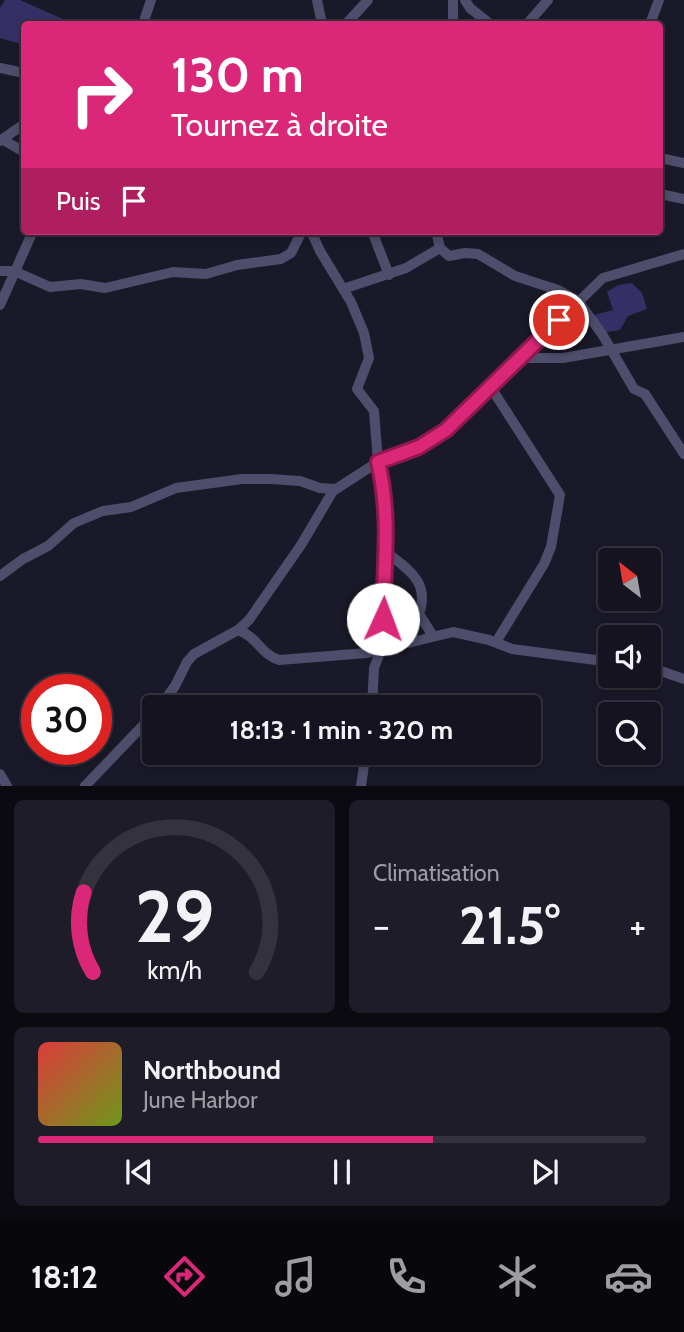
<!DOCTYPE html>
<html lang="fr">
<meta charset="utf-8">
<style>
body{margin:0;font-family:Cabin,sans-serif;background:#1d1c28;color:#f1f3f6;height:100vh;display:flex;flex-direction:column;font-size:26px;white-space:nowrap}
*{box-sizing:border-box;margin:0}
p{font-size:23px;color:#9d9ea4}
.icon{flex:none;width:38px;height:38px;fill:none;stroke:currentColor;stroke-width:2;stroke-linecap:round;stroke-linejoin:round}
.map{position:relative;height:786px;overflow:hidden}
.details{display:flex;flex-direction:column;gap:14px;padding:14px;background:#0b0a11;flex:1}
.details>*{flex:none}
.banner{position:absolute;left:21px;top:21px;width:642px;height:214px;border-radius:7px;box-shadow:0 4px 10px #0003,0 0 0 2px #33323d;background:#db2777;color:#fff;overflow:hidden}
.needle{width:46px;rotate:329deg}
.tools{position:absolute;left:598px;top:548px;display:grid;gap:14px}
.tools a{display:grid;place-items:center;width:63px;height:63px;border-radius:7px;background:#14131f;box-shadow:0 4px 10px #0003,0 0 0 2px #33323d;font-size:35px}
.speed{position:absolute;left:21px;top:674px;display:flex;gap:14px;font-size:35px;font-weight:700;text-align:center}
.speed>*{display:grid;place-content:center;width:91px;height:91px;border-radius:50%;background:#14131f;box-shadow:0 4px 10px #0003,0 0 0 2px #33323d;line-height:1}
.speed .limit{border:10px solid #d22;background:#fff;color:#111}
.pin{position:absolute;display:grid;place-items:center;width:60px;height:60px;color:#fff;margin:-30px;border:4px solid #fff;border-radius:50%;box-shadow:0 2px 7px #0007}
.me{position:absolute;width:77px;margin:-38px;rotate:2deg;stroke-linejoin:round;filter:drop-shadow(0 0 5px #0008)}
.turn{display:flex;align-items:center;gap:24px;height:147px;padding:0 35px;font-size:32px}
.turn .icon{width:91px;height:91px;stroke-width:2.5}
.turn b{display:block;font-size:49px;line-height:60px}
.then{display:flex;align-items:center;height:66px;padding:0 35px;background:#0003;gap:14px;font-size:26px}
.big{font-size:52px;font-weight:800;line-height:1.1}
.details .widget{flex:1;display:flex;flex-direction:column;justify-content:center;gap:10px;min-width:0;padding:0 24px;border-radius:10px;background:#1d1c28}
.details .dial{align-items:center;gap:0}
.dial svg{height:182px;overflow:visible;fill:none;stroke:#33323d;stroke-width:7;stroke-linecap:round;text-anchor:middle}
.dial text{fill:#f1f3f6;stroke:none}
.song{display:flex;align-items:center;gap:21px}
.cover{width:84px;height:84px;border-radius:10px;background:linear-gradient(135deg,hsl(0 70% 55%),hsl(80 70% 35%))}
.played{height:7px;border-radius:4px;background:linear-gradient(90deg,#db2777 65%,#33323d 65%)}
.keys{display:flex;justify-content:space-around;direction:ltr}
.heat{display:flex;justify-content:space-between;align-items:center;font-size:38px;direction:ltr}
.details .tiles{flex:1;display:grid;gap:14px;grid-template-columns:1fr 1fr}
.widget:last-child{grid-column:span 2}
.trip{position:absolute;left:142px;top:695px;width:399px;height:70px;border-radius:7px;background:#14131f;box-shadow:0 4px 10px #0003,0 0 0 2px #33323d;font-weight:800;line-height:70px;text-align:center}
.menu{display:flex;height:112px;justify-content:space-around;align-items:center;background:#08080c;color:#9d9ea4}
.menu .icon{width:49px;height:49px}
.menu .on{color:#db2777}
.menu b{font-size:32px;color:#f1f3f6}
.map>svg:first-child{display:block}
.green{fill:#362f65}
.lines{fill:none;stroke-linecap:round;stroke-linejoin:round}
.street{stroke:#4e4d6b;stroke-width:10}
.route-casing{stroke:#8e194d;stroke-width:18}
.route{stroke:#db2777;stroke-width:12}
</style>
<div class="map">
<svg width="684" height="786" viewBox="0 0 684 786">
<rect width="100%" height="100%" fill="#1a1929"/>
<g class="green">
<path d="M5 0H20L74 24H24V45L0 38V8Z"/>
<path d="M632 283 642 293 647 309 628 316 620 330 602 333 590 316 613 310 607 292 618 285Z"/>
</g>
<g class="lines">
<g class="street">
<path d="M317 0 322 24"/>
<path d="M465 0 470 8 490 24"/>
<path d="M143 24 151 0"/>
<path d="M346 24 368 0"/>
<path d="M453 24V0"/>
<path d="M527 24 548 0"/>
<path d="M650 24 659 0"/>
<path d="M0 68 24 73"/>
<path d="M2 139 24 152"/>
<path d="M0 141 24 124"/>
<path d="M660 158 684 163"/>
<path d="M660 194 684 199"/>
<path d="M311 231 320 251 351 302 364 333 369 358 357 389 374 411 378 462 384 488 388 531 383 650"/>
<path d="M372 231 389 275"/>
<path d="M436 231 440 248 449 256 465 253 478 254 515 276 558 290 578 301 602 334 634 389 645 394 684 454"/>
<path d="M0 271H14L50 287 81 284 105 288 173 272 206 274 237 265 281 259 291 253 302 231"/>
<path d="M343 289 406 268 440 248"/>
<path d="M0 305 33 231"/>
<path d="M520 358H563L684 337"/>
<path d="M490 386 560 495 551 547 544 564 496 642"/>
<path d="M386 552C409 570 430 582 419 614L433 636"/>
<path d="M0 576 23 559 48 546 74 523 103 511 131 507 176 488 242 479H270L300 481 320 488 336 489"/>
<path d="M238 630C259 638 259 653 279 660L367 653 453 632 489 640 512 649 611 662"/>
<path d="M649 667 684 679"/>
<path d="M160 707 175 686 187 662 194 654 238 630 249 620 301 545 333 491 378 462 419 447 446 430 603 278 684 254"/>
<path d="M372 707 374 668 381 650"/>
<path d="M0 774 7 786"/>
<path d="M85 786 154 714"/>
<path d="M361 786 366 752"/>
</g>
</g>
<g class="lines">
<defs>
<path id="route" d="M383 619C384 565 391 516 378 462L419 447 446 430 559 320"/>
</defs>
<use href="#route" class="route-casing"/>
<use href="#route" class="route"/>
</g>
</svg>
<div class="tools">
<a><svg class="needle" viewBox="-14 -14 28 28"><path d="M0-13l5 13h-10z" fill="#e53935"/><path d="M0 13l5-13h-10z" fill="#9d9ea4"/></svg></a>
<a><svg class="icon" aria-label="sound" viewBox="0 0 24 24"><path d="M4 9h4l5-4v14l-5-4H4zM17 9q2 3 0 6"/></svg></a>
<a><svg class="icon" aria-label="search" viewBox="0 0 24 24"><circle cx="10" cy="10" r="6"/><path d="M15 15l6 6"/></svg></a>
</div>
<div class="speed"><div class="limit">30</div></div>
<div class="pin" style="left:559px;top:320px;background:#d93025"><svg class="icon" aria-label="arrive" viewBox="0 0 24 24"><path d="M6 21V4h12l-3 4 3 4H6"/></svg></div>
<svg class="me" style="left:383px;top:619px" viewBox="-20 -20 40 40"><circle r="19" fill="#fff"/><path d="M0-13L10 11 0 6-10 11z" fill="#db2777"/></svg>
<div class="trip">18:13 · 1 min · 320 m</div>
<div class="banner">
<div class="turn"><svg class="icon" aria-label="right" viewBox="0 0 24 24"><path d="M7 20v-9h11M14 6l5 5-5 5"/></svg><div><b>130 m</b>Tournez à droite</div></div>
<div class="then">Puis<svg class="icon" aria-label="arrive" viewBox="0 0 24 24"><path d="M6 21V4h12l-3 4 3 4H6"/></svg></div>
</div>
</div>
<section class="details">
<div class="tiles">
<div class="widget dial"><svg viewBox="0 0 100 80">
<path d="M14 69A42 42 0 1 1 86 69"/>
<path d="M14 69A42 42 0 0 1 10 34" stroke="#db2777"/>
<text x="50" y="56" font-size="32" font-weight="700">29</text>
<text x="50" y="72" font-size="11">km/h</text>
</svg></div>
<div class="widget"><p>Climatisation</p>
<div class="heat"><a>−</a><b class="big">21.5°</b><a>+</a></div>
</div>
<div class="widget">
<div class="song"><i class="cover"></i><div><b>Northbound</b><p>June Harbor</p></div></div>
<div class="played"></div>
<div class="keys"><svg class="icon" aria-label="previous" viewBox="0 0 24 24"><path d="M18 5L8 12l10 7zM5 5v14"/></svg><svg class="icon" aria-label="pause" viewBox="0 0 24 24"><path d="M8 5v14M16 5v14"/></svg><svg class="icon" aria-label="next" viewBox="0 0 24 24"><path d="M6 5l10 7-10 7zM19 5v14"/></svg></div>
</div>
</div>
</section>
<nav class="menu">
<b>18:12</b>
<svg class="icon on" aria-label="directions" viewBox="0 0 24 24"><path d="M12 3l9 9-9 9-9-9zM9 14v-3h6M13 9l2 2-2 2"/></svg>
<svg class="icon" aria-label="music" viewBox="0 0 24 24"><path d="M9 18V5l10-2v13"/><circle cx="6" cy="18" r="3"/><circle cx="16" cy="16" r="3"/></svg>
<svg class="icon" aria-label="phone" viewBox="0 0 24 24"><path d="M5 4h4l2 5-3 2q2 4 5 5l2-3 5 2v4C11 20 4 13 5 4z"/></svg>
<svg class="icon" aria-label="climate" viewBox="0 0 24 24"><path d="M12 3v18M4 7l16 10M4 17L20 7"/></svg>
<svg class="icon" aria-label="car" viewBox="0 0 24 24"><path d="M5 17H2v-5l4-1 3-4h7l3 4 3 1v5h-3M9 17h6M6 11h13"/><circle cx="7" cy="17" r="2"/><circle cx="17" cy="17" r="2"/></svg>
</nav>
